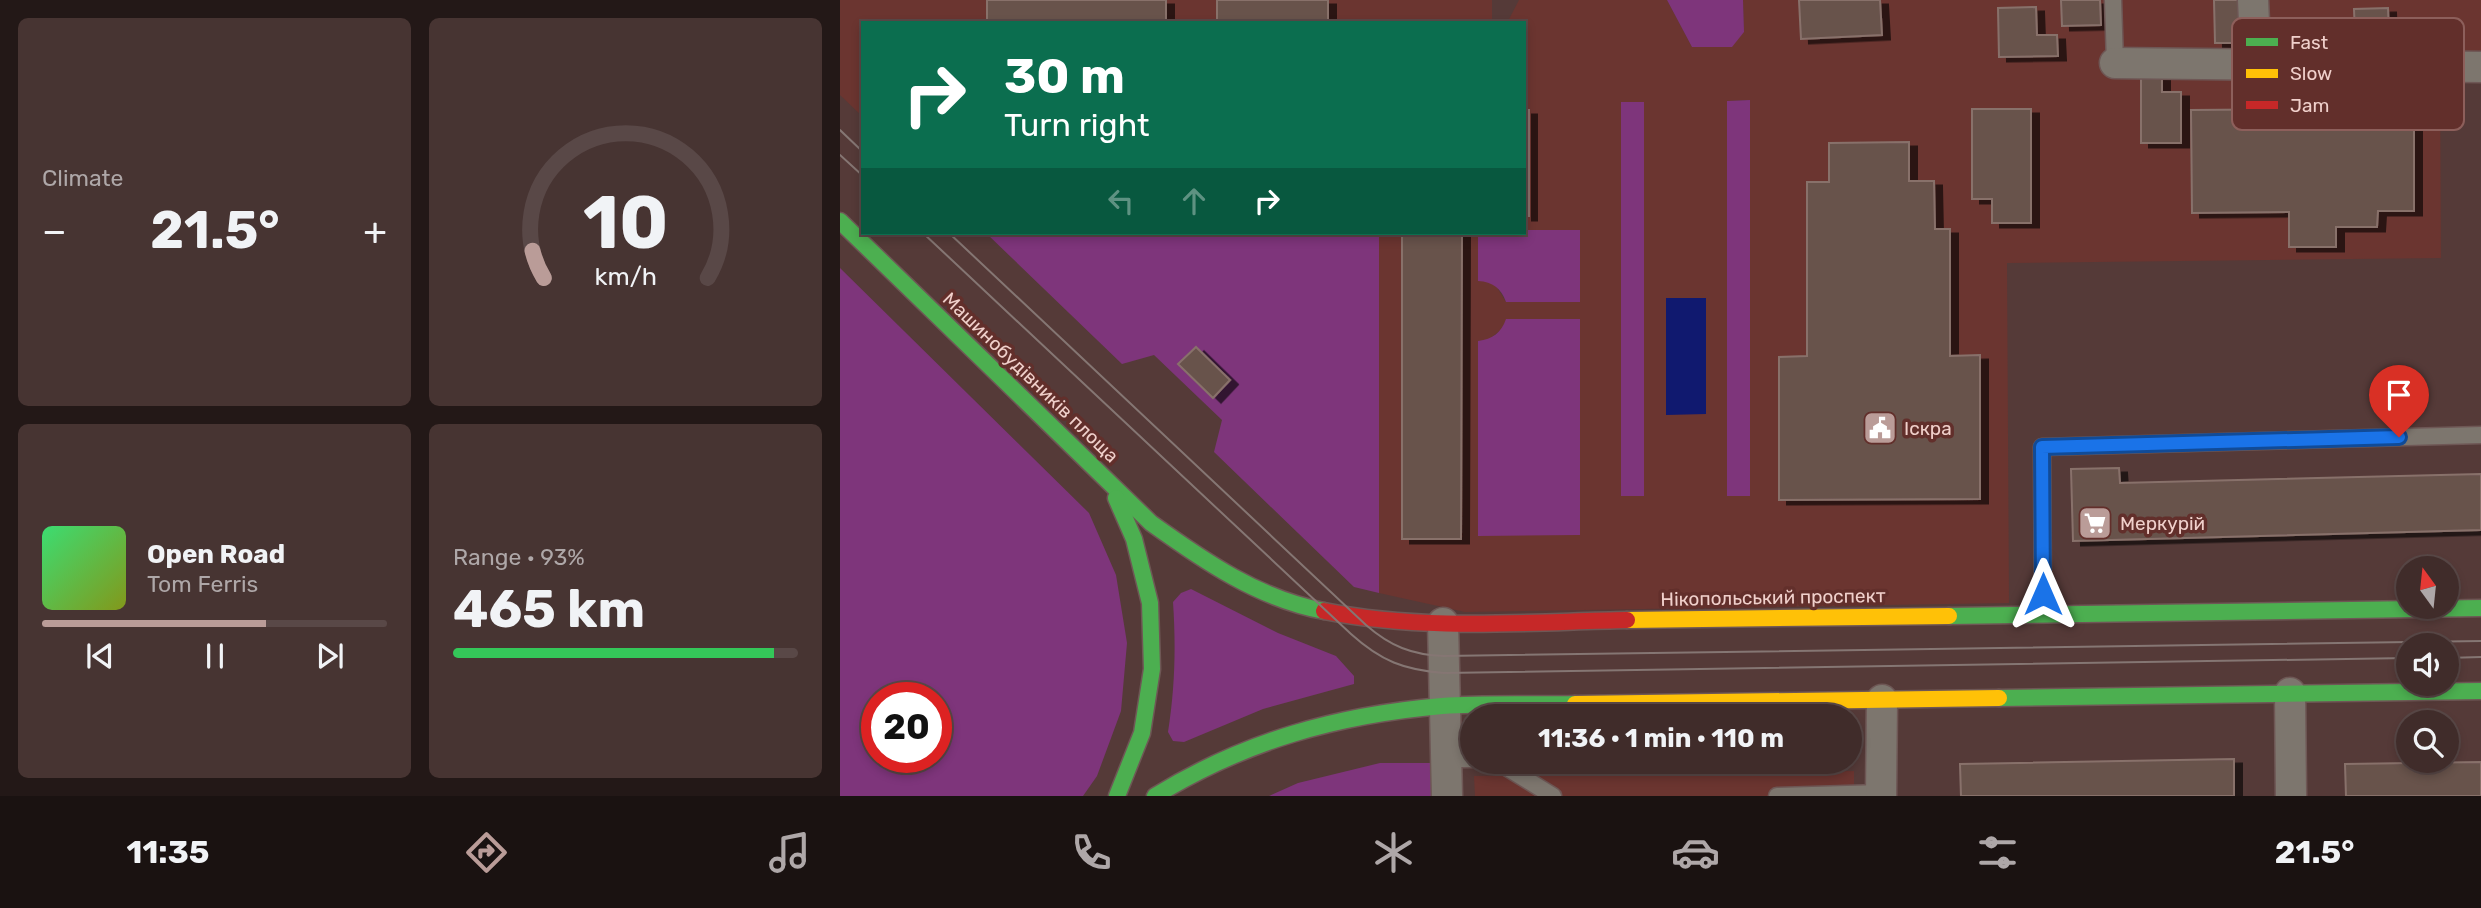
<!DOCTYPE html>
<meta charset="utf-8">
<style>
body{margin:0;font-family:Rubik,sans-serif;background:#473432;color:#f1f3f6;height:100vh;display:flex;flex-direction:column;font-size:26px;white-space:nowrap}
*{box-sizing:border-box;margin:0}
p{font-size:23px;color:#aea7a8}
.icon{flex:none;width:38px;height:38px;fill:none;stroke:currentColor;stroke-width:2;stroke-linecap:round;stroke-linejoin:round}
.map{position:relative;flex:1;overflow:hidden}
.side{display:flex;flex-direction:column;gap:18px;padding:18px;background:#231817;width:840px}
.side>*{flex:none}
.guide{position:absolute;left:21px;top:21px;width:665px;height:214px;border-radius:0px;box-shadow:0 4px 10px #0003,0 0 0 2px #594847;background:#0b6e4f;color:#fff;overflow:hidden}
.needle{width:46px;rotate:345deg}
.tools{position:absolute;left:1556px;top:556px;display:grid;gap:14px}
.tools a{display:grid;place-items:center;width:63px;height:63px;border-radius:50%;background:#402c2a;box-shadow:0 4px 10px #0003,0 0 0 2px #594847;font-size:35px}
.speed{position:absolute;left:21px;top:682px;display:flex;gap:14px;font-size:35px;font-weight:700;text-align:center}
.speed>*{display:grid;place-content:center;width:91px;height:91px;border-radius:50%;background:#402c2a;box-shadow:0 4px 10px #0003,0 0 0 2px #594847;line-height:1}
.speed .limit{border:10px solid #d22;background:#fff;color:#111}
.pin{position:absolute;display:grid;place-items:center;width:60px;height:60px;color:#fff;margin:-72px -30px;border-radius:50% 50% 50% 0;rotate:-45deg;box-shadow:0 0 7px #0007}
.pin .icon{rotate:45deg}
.me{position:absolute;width:77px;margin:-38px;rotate:0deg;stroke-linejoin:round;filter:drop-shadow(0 0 5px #0008)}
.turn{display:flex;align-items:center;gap:24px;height:147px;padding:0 28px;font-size:32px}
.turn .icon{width:91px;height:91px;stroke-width:2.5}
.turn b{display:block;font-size:49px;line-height:60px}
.lanes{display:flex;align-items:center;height:66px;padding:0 28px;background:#0003;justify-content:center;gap:35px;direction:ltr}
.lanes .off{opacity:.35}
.big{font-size:52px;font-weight:700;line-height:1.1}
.side .tile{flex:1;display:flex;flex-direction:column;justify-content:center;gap:10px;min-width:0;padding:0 24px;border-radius:10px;background:#473432}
.side .dial{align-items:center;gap:0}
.dial svg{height:182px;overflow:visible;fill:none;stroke:#594847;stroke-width:7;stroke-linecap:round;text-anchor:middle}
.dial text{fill:#f1f3f6;stroke:none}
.song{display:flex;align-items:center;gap:21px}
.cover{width:84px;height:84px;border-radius:10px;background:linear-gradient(135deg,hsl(140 70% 55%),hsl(70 70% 35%))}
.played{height:7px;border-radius:4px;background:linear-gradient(90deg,#ba9c98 65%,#594847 65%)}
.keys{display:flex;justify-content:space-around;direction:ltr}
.heat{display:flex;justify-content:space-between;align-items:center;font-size:38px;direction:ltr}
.charge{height:10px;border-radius:5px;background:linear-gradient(90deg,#34c759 93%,#594847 0)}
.side .tiles{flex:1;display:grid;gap:18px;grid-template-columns:repeat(2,1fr)}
.trip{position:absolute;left:620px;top:704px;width:402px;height:70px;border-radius:35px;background:#402c2a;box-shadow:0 4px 10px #0003,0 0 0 2px #594847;font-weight:700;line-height:70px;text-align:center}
.tab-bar{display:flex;height:112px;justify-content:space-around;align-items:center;background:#1a1211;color:#aea7a8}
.tab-bar .icon{width:49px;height:49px}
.tab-bar .current{color:#ba9c98}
.tab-bar b{font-size:32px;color:#f1f3f6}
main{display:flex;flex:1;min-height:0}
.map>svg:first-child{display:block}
.built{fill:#6b3530;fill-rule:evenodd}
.green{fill:#7e357b;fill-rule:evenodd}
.water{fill:#10196f}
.building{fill:#68524c;stroke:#88716b;stroke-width:2;filter:url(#shadow)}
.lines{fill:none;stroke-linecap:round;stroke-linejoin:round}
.lane-casing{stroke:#6e5755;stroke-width:19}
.street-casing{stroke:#6e5755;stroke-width:33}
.fast-casing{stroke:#6e5755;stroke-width:19}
.slow-casing{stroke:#6e5755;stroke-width:19}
.jam-casing{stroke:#6e5755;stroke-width:19}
.lane{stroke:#7d766e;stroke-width:16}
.street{stroke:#7d766e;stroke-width:30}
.fast{stroke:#4caf50;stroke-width:16}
.slow{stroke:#ffc107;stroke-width:16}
.jam{stroke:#c62828;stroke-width:16}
.tram{stroke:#857673;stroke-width:2}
.route-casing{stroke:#114b97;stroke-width:18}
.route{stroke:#1a73e8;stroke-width:12}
.labels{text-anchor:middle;stroke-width:7;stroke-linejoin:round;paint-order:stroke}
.street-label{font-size:19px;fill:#f0d0cb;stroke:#622f2b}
.poi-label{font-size:19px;fill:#f0d0cb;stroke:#622f2b;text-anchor:start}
.key{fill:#622f2b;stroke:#8d5f5b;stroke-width:2}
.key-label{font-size:19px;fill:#f0d0cb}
</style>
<main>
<section class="side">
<div class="tiles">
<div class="tile"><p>Climate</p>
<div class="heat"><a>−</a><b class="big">21.5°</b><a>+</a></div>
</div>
<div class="tile dial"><svg viewBox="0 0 100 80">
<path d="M14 69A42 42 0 1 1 86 69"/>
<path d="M14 69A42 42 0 0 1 9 57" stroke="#ba9c98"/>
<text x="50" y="56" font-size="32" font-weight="700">10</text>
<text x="50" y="72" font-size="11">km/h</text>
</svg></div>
<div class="tile">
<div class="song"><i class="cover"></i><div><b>Open Road</b><p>Tom Ferris</p></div></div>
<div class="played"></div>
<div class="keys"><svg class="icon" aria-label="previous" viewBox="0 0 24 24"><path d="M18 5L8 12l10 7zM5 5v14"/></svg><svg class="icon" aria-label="pause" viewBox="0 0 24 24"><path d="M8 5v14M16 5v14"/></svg><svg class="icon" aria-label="next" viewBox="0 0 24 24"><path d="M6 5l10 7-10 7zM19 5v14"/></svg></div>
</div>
<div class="tile"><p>Range · 93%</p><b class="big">465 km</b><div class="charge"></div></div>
</div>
</section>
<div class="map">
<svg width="1641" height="796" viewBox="0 0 1641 796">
<defs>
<filter id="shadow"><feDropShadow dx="8" dy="4.5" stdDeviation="0" flood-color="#0009"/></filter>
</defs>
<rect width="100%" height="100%" fill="#553a38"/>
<g class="built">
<path d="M0 0H652V23H23V117L0 95Z"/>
<path d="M679 0H827L852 47 904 32 903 0H1641V72H1600L1601 258 1167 263 1169 603 625 612 539 593V233H638V280L648 281 656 286 666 302H740V230H684V23H667ZM910 100V496H887V101ZM804 102V496H781V103ZM663 328 638 536 639 341 648 340Z"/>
<path d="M1014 771V796H635L634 776Z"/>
</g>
<g class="green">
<path d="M827 0H903L904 32 892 47H852Z"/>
<path d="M910 100V496H887V101Z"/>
<rect x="781" y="102" width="23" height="394"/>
<path d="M684 230H740V302H666C661 288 653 282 638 281V233H684Z"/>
<path d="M146 233H539V593L514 587 374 452 382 420 314 355 282 364Z"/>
<path d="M0 268 249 513 276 575 287 643 281 711 257 776 243 796H0ZM37 698H96V758H37Z"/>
<path d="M666 319H740V535L638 536V341C653 339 661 333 666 319Z"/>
<path d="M351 589 438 633 496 656 514 676V684L423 709 344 742 333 741 328 732C335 688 336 646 333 602L341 593Z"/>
<path d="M540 763H593L594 796H429L458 783Z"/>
</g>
<path class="water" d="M826 298H866V414L826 415Z"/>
<g class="building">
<rect x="147" y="0" width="179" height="23"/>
<rect x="377" y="0" width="111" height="23"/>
<path d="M959 0H1040L1042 35 961 39Z"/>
<path d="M1221 0H1260L1261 25 1222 26Z"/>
<path d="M1374 0H1402L1404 43H1375Z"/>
<path d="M1196 7 1197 35H1217L1218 56 1159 57 1158 8Z"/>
<path d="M1548 8 1549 35 1515 36 1514 9Z"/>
<path d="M1301 73H1322V92H1341V143H1301Z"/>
<path d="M1574 108V211H1538L1537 227H1496V247H1449V212L1352 213 1351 110Z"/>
<path d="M1132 109H1191V223H1152V199H1132Z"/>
<rect x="684" y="110" width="5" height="106"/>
<path d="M1069 142V181H1094L1095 229H1110V356L1140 355V499L939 500V357L967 356V182H989V143Z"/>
<path d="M562 233H622L621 539H562Z"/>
<path d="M356 347 390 380 373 398 338 364Z"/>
<path d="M1279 468 1280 483 1641 474V530L1233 541 1231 469Z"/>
<path d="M1394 759V796H1121L1120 764Z"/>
<path d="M1641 762V796H1506L1505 764Z"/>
</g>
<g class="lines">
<defs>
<g id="lane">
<path d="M1273 0 1275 63"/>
<path d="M1203 614 1202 447 1641 435"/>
<path d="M606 759H632"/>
<path d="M656 761 713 796"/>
<path d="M937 796 1041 793"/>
</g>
<g id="street">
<path d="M1413 0 1416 66"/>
<path d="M1275 63 1641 67"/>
<path d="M603 623 607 796"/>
<path d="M1450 693 1451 796"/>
<path d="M1041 796 1042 700"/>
</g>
<g id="fast">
<path d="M0 221 311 523C364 561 419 599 484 611"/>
<path d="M276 498 294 539 310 603 312 669 302 733 277 796"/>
<path d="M1109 616 1641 608"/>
<path d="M1159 698 1641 691"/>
<path d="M315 796C405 741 497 715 602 706 646 703 691 705 735 704"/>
</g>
<g id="slow">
<path d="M787 620 1109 616"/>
<path d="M735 704 1159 698"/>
</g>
<path id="jam" d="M484 611C584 631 687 622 787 620"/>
</defs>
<use href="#lane" class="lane-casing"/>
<use href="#street" class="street-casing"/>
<use href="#fast" class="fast-casing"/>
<use href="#slow" class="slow-casing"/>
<use href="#jam" class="jam-casing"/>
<use href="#lane" class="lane"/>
<use href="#street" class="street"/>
<use href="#fast" class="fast"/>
<use href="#slow" class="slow"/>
<use href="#jam" class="jam"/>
<g class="tram">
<path d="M0 130 23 152"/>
<path d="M0 155 23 176"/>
<path d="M83 233 511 634C541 661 564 670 604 673L1568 658"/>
<path d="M109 233 526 625C550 646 572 655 604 656L1641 641"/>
<path d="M1606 658 1641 657"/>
</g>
</g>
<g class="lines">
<defs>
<path id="route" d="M1203 594 1202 447 1559 437"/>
</defs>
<use href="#route" class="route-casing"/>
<use href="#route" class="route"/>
</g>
<defs>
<symbol id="civic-square" viewBox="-11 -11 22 22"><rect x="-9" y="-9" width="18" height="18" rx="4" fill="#ba9c98" stroke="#622f2b"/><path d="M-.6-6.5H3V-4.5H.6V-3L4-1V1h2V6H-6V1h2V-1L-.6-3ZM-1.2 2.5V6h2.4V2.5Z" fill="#fff"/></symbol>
<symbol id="supermarket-square" viewBox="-11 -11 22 22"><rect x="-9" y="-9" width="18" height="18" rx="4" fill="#ba9c98" stroke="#622f2b"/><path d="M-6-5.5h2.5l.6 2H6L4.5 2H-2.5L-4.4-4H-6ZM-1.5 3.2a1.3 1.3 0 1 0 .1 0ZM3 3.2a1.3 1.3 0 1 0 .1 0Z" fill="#fff"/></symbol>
</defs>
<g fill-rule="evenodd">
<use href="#civic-square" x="1021" y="409" width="38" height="38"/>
<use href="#supermarket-square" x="1236" y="504" width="38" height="38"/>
</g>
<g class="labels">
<g class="street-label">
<text transform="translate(191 377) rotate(44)" y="7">Машинобудівників площа</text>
<text transform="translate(933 597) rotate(-1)" y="7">Нікопольський проспект</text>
</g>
<g class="poi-label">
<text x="1064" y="435">Іскра</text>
<text x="1280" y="530">Меркурій</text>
</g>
</g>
<rect x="1392" y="18" width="232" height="112" rx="10" class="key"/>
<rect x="1406" y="38" width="32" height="8" fill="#4caf50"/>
<rect x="1406" y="69" width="32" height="9" fill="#ffc107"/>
<rect x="1406" y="101" width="32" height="8" fill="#c62828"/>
<g class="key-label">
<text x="1450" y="49">Fast</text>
<text x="1450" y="80">Slow</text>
<text x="1450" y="112">Jam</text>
</g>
</svg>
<div class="tools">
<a><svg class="needle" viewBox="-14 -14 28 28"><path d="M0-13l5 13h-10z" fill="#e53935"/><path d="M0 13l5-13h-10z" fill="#aea7a8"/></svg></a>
<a><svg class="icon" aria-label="sound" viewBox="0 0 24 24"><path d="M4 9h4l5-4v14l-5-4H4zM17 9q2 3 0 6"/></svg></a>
<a><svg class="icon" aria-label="search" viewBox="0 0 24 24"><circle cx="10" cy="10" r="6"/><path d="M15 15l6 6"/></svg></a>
</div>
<div class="speed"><div class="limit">20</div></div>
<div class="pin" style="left:1559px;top:437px;background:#d93025"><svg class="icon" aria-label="arrive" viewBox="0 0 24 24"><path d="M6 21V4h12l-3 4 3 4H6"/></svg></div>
<svg class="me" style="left:1203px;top:594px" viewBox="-20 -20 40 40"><path d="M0-17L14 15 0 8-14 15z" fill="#1a73e8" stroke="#fff" stroke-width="4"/></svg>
<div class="trip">11:36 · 1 min · 110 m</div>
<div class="guide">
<div class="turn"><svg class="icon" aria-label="right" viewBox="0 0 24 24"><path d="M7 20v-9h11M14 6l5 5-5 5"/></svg><div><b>30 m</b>Turn right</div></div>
<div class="lanes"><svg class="icon off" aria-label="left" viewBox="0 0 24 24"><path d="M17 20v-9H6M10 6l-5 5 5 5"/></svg><svg class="icon off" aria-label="ahead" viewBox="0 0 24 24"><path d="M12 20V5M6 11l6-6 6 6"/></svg><svg class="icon" aria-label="right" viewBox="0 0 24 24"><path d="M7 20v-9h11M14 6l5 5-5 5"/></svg></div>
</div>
</div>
</main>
<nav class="tab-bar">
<b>11:35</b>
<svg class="icon current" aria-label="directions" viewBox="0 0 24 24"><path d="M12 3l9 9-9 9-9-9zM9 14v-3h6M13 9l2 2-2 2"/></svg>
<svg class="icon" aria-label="music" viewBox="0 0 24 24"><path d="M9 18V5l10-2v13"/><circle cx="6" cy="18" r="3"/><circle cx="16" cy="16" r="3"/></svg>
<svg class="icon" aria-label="phone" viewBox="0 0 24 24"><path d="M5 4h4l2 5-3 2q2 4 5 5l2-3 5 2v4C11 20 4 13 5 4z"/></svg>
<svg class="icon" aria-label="climate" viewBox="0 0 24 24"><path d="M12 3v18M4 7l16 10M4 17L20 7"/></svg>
<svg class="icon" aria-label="car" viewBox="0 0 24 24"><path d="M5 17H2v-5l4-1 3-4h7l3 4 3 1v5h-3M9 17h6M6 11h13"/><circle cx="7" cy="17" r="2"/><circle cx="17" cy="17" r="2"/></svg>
<svg class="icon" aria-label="filters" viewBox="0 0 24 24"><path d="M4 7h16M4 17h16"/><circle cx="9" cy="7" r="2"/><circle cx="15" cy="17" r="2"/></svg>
<b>21.5°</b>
</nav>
